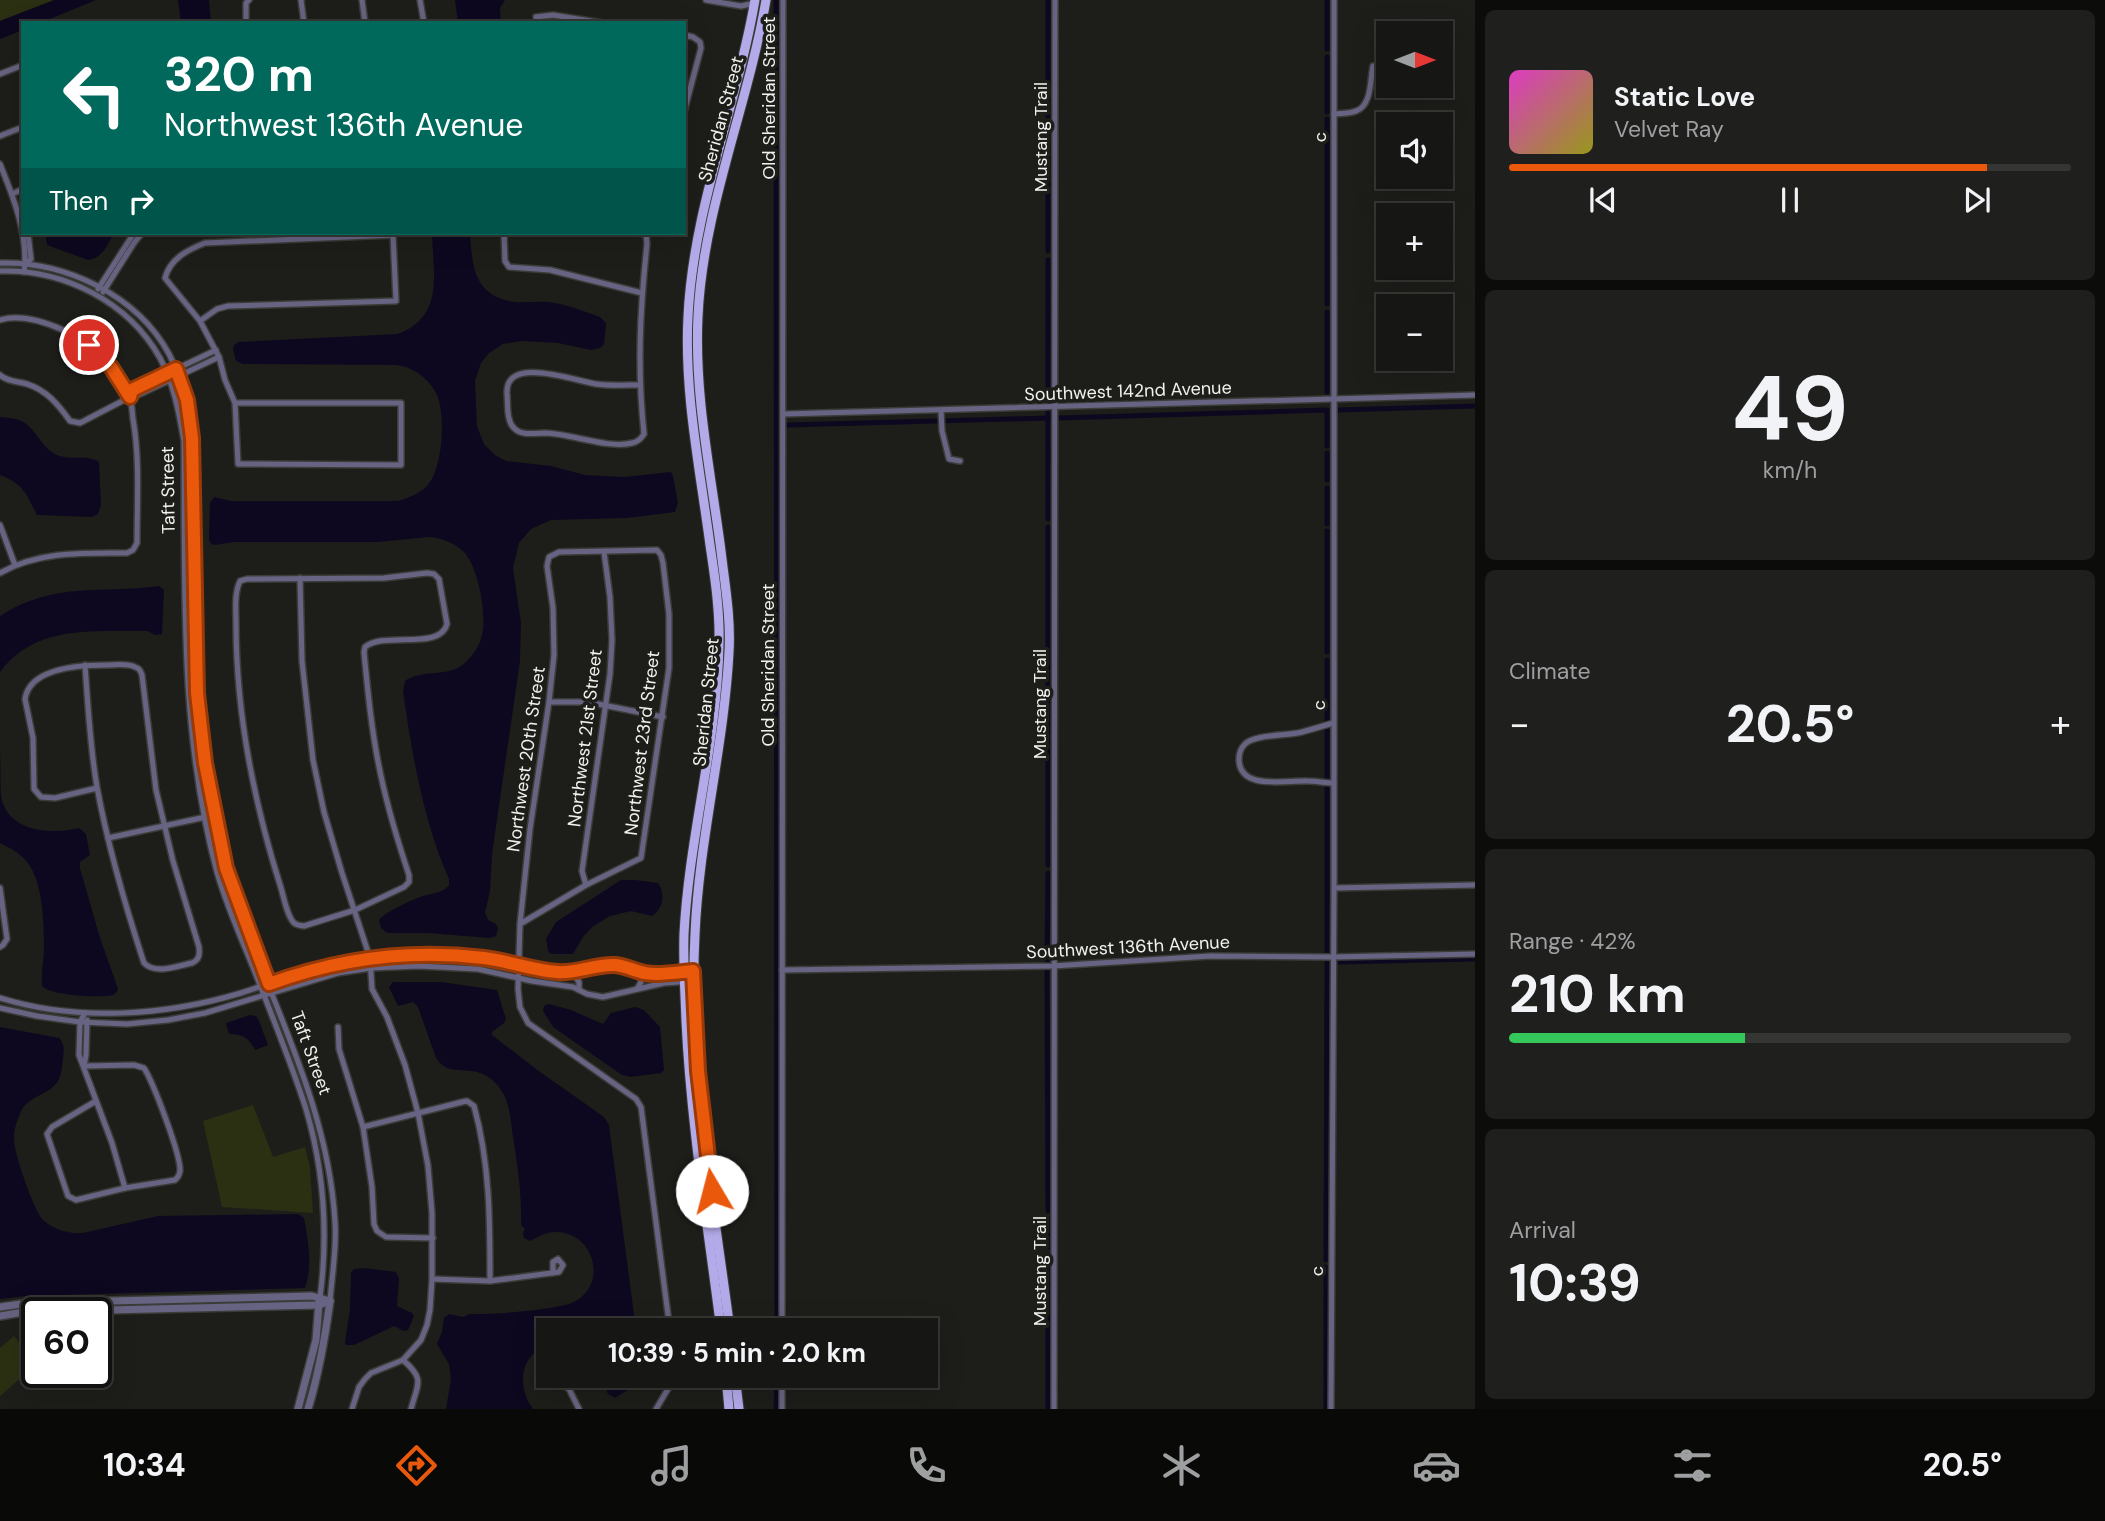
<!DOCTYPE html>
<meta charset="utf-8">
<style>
body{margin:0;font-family:"DM Sans",sans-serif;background:#1f1f1d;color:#f1f3f6;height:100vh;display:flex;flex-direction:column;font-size:26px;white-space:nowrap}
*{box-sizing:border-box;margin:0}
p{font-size:23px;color:#9e9fa0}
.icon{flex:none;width:38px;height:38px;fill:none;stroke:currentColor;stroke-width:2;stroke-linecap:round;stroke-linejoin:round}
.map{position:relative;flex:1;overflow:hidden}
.details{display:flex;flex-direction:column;gap:10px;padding:10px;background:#0c0c0b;width:630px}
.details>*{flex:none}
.top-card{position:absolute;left:21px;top:21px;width:665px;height:214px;border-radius:0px;box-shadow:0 7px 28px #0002,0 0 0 2px #353534;background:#00695c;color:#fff;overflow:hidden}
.needle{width:46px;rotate:90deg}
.controls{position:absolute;left:1376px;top:21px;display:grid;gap:14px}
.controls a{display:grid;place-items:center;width:77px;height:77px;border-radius:0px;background:#161614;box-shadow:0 7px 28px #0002,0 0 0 2px #353534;font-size:35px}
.speed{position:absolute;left:21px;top:1297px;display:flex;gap:14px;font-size:35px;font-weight:700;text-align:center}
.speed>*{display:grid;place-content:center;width:91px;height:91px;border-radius:50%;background:#161614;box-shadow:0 7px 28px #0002,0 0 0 2px #353534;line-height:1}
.speed .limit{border:4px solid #111;border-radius:10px;background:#fff;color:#111}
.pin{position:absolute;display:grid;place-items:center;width:60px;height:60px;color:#fff;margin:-30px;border:4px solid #fff;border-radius:50%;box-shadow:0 2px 7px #0007}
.me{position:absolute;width:77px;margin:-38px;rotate:352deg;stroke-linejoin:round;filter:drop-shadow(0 0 5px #0008)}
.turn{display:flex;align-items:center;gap:24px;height:147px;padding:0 28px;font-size:32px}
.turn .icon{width:91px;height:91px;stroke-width:2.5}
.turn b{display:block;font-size:49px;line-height:60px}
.then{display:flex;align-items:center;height:66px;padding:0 28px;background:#0003;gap:14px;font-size:26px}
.big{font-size:52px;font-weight:700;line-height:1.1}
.details .widget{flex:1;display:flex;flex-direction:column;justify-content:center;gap:10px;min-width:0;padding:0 24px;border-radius:10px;background:#1f1f1d}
.details .dial{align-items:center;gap:0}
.dial b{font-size:91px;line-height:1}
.song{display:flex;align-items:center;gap:21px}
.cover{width:84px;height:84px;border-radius:10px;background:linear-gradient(135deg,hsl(310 70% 55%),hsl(60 70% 35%))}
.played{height:7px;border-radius:4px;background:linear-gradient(90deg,#ea580c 85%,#353534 85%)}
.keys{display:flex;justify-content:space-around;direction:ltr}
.heat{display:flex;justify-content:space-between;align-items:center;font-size:38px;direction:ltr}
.charge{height:10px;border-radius:5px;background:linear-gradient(90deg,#34c759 42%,#353534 0)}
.trip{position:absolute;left:536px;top:1318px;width:402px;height:70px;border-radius:0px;background:#161614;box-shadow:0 7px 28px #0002,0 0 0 2px #353534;font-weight:700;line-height:70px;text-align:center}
.dock{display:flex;height:112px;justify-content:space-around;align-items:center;background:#090908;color:#9e9fa0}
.dock .icon{width:49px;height:49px}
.dock .selected{color:#ea580c}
.dock b{font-size:32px;color:#f1f3f6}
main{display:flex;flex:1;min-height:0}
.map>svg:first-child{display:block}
.green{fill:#2c3013}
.water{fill:#0d081f}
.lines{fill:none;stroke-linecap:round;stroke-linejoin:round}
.canal{stroke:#0d081f;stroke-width:5}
.minor-casing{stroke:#3b3c38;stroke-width:8}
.tertiary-casing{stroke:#3b3c38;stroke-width:10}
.primary-casing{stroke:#3b3c38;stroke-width:11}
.minor{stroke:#676382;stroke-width:5}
.tertiary{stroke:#676382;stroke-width:7}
.primary{stroke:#b3aaea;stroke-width:9}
.route-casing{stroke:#983908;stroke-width:18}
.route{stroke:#ea580c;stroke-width:12}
.labels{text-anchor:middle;stroke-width:7;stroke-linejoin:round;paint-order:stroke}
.street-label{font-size:18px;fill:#f1f1ee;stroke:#1d1e1a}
</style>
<main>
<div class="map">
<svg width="1475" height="1409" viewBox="0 0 1475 1409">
<rect width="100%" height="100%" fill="#1d1e1a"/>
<g class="green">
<path d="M0 0H54L0 21Z"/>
<path d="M253 1105 273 1157 305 1147 310 1167 313 1213 222 1207 203 1121Z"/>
<path d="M14 1336 37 1364 0 1396V1348Z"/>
</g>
<g class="water">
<path d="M54 0H96L40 23H23V30L0 39V21Z"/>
<path d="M178 0H209L211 23H181Z"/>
<path d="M455 0H505L500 8 501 23H458Z"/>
<path d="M45 233H114C108 244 102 259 88 260L47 245Z"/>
<path d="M432 233H470C472 266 474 297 515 302 526 303 537 301 548 302 565 304 584 311 600 317L606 323 604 344 600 348 591 350 558 343 521 341 503 344 489 353 481 363 475 381 477 426 484 444 495 455 506 461 551 466 585 475 624 477 671 472 673 476 678 503 675 512 627 518 551 520 531 529 519 543 513 568 521 623 520 661 492 854 490 891 485 912 488 920 496 924 498 928 496 936 490 938 428 933H387L381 928 379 920C385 912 413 899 423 896 433 893 443 893 449 885V879C423 820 412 754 403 691L405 681C423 668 449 679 466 662 473 655 480 645 482 635 487 614 478 567 464 552 455 543 441 538 429 537L378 542H234L215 545 211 544 209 540 210 503 214 497 231 501H398C408 498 419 494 427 486 443 469 447 411 435 391 426 376 412 367 396 365L243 364 236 361 233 350 234 345 239 342 397 334C445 317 433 273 432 233Z"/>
<path d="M0 417C9 418 19 418 26 424 38 433 42 448 57 455 71 461 89 454 99 462L101 505 98 514 92 517 37 515C27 495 23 483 0 475Z"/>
<path d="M159 586 164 590 162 634 155 635 147 631C94 632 36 624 0 672V616C54 581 100 594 159 586Z"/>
<path d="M0 751C1 766 0 782 1 796 7 832 51 835 79 828L86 834 90 855 80 862V868L100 938 117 986 118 990 114 995C101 998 51 996 42 986 41 975 43 964 44 953 44 927 44 883 27 862 20 853 10 848 0 843Z"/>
<path d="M621 880H635L658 883C666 894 663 909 652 916L631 911 610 916 592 927 583 937 573 954H551L548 951 546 939 556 922Z"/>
<path d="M393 982H441L497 990 506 1019 504 1023 492 1032V1035L536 1069 604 1117 609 1125 636 1330H548V1346C519 1354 517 1388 533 1409H446L451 1379 449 1364 437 1344 442 1332 444 1318 449 1314 463 1317 469 1314C488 1315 561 1310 576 1301 609 1281 592 1231 555 1232 546 1232 538 1237 530 1241L524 1238 523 1233 525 1229 521 1225C522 1197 518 1170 514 1143 511 1127 511 1109 504 1095 499 1085 490 1076 480 1073 464 1067 447 1076 436 1058L418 1007 413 1002 398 1006 389 987Z"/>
<path d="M549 1004 571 1010 603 1024 611 1013 635 1007 644 1010 660 1027 664 1070 661 1073 631 1077 622 1075 553 1027 543 1011 544 1006Z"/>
<path d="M250 1015 256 1016 259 1021 268 1045 255 1050C249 1038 243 1034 229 1034L226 1023Z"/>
<path d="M0 1027 59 1038C65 1044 64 1050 63 1058 62 1065 62 1073 59 1079 51 1096 26 1095 20 1114 17 1121 13 1132 14 1140 14 1153 34 1211 43 1220 54 1230 69 1234 83 1233L158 1216 298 1214 304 1218C308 1240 313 1266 305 1288L25 1296 0 1299Z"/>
<path d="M364 1268 396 1272 399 1278 397 1306 412 1313 414 1316 408 1330 404 1331 394 1326 354 1345H346L345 1342 350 1309 351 1272 354 1269Z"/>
<path d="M600 1376H638L631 1388 615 1398 608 1394Z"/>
</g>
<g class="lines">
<g class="canal">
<path d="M776 0 777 1330"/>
<path d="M1327 0V49"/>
<path d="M1327 57V112"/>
<path d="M1048 86V0"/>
<path d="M1048 94V116"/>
<path d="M1327 119V304"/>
<path d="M1048 251V123"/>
<path d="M1327 312V392"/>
<path d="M1048 403V260"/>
<path d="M1338 410 1475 406"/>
<path d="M1059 418 1327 410V446"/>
<path d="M788 425 1050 418"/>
<path d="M1327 453V480"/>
<path d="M1327 488V524"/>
<path d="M1048 519V411"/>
<path d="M1327 531V652"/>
<path d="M1327 660V953"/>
<path d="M1048 865V527"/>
<path d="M1047 962 1048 873"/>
<path d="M1337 962 1475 959"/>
<path d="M1047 968 1048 1211"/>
<path d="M1048 1219V1247"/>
<path d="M1048 1255V1409"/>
<path d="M1326 1260 1327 963"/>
<path d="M776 1409 777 1376"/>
<path d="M1326 1409V1267"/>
</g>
<defs>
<g id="minor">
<path d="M301 0 304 23"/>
<path d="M362 0 365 23"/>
<path d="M420 0 424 23"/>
<path d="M706 0 741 6 755 3"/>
<path d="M536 17 553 15 603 23"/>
<path d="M126 23H135"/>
<path d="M246 23V3L249 0"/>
<path d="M684 35 693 37 700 42 701 48 684 112"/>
<path d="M0 74 23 65"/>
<path d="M1334 114C1341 113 1349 114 1356 111 1372 106 1370 79 1373 66L1388 65"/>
<path d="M0 136 23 127"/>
<path d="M0 164C13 196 29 236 24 272"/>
<path d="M12 194 23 189"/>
<path d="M504 233 505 261 509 267 550 270 642 293"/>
<path d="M0 263C65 261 137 295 169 354 183 381 188 408 193 438 194 559 190 682 212 802 216 824 220 847 226 869 261 987 328 1096 335 1222 337 1248 332 1275 330 1301"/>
<path d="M25 264 31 259 28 233"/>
<path d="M0 271C63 269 128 301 160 358 174 384 179 413 184 441 185 585 179 732 217 872 228 911 246 948 260 985 276 1026 293 1068 306 1109 324 1170 328 1236 320 1298"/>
<path d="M98 289 134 233"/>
<path d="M103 292 134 243 142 233"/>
<path d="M0 320C20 314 45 322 63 330 88 341 120 371 130 398 132 404 132 412 133 419 140 459 137 502 137 543L133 550 127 553C84 553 39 551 0 573"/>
<path d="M200 321 217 309 228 306 396 301 393 235 205 243C187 250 170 259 165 278L200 321 219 357 225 380 235 403 238 464 401 465V403H235"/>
<path d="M0 375C8 382 17 381 27 384 46 390 58 404 70 421L80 423 130 397 136 396 219 357"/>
<path d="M639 385C625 385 610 386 596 384 576 381 505 355 507 393 508 404 506 422 515 429 522 436 537 433 546 433 572 434 608 449 632 443 638 442 641 439 644 434 637 367 640 310 647 244L646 234 639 233"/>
<path d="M130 397 132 390 216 350"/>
<path d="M941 410 942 431 949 459 960 461"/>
<path d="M783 414 1475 395"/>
<path d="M0 525 15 565"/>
<path d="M427 573 434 574 439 579 447 624C440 651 384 631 365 647L364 652C368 694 372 735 381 776 388 809 398 842 409 875V882L404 887 355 910 304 926C300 925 298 926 294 923 287 916 284 898 281 888 254 803 236 713 236 623 236 610 234 594 240 581L247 579 384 578Z"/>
<path d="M300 578 302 661 313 760 324 812 342 873 370 958 372 989 387 1017 405 1065 418 1113 428 1166 432 1213V1279L430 1310 427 1325 421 1340 403 1360 371 1373 365 1379 359 1387 352 1409"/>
<path d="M85 665C88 706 90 747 97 787 108 847 125 905 144 963 156 975 177 966 192 963 199 960 200 955 199 947L173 861 156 790 142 675C140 670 140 669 135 667 127 663 116 665 107 665 83 665 30 667 25 699L33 738 34 789 41 797 55 798 97 788"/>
<path d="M549 702H588L663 717"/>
<path d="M1333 723C1323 726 1313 729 1302 732 1288 736 1255 734 1245 744 1241 748 1239 754 1239 759 1239 791 1286 780 1307 781 1316 781 1325 783 1334 783"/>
<path d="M108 838 215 815"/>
<path d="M586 885 582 871 610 674 612 640 610 597 604 552"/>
<path d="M0 888 7 939 3 945 0 947"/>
<path d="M1334 888 1475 885"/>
<path d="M520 924 586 885 641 858 669 668V614L663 563 661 555 657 550 559 552 549 557 547 566 553 608 554 655 549 702 530 829 520 924 518 989 520 1007 528 1023 636 1099 641 1107 670 1330"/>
<path d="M782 970 1053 966 1210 956 1333 957 1475 954"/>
<path d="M573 973 579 982V990"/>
<path d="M637 989 641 982 642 971"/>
<path d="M0 998C77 1022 164 1016 241 993 261 987 280 978 301 972 322 965 346 961 368 958 409 953 455 953 495 960 518 964 540 971 563 972 580 973 596 964 614 965 626 965 635 971 647 973 659 975 674 972 687 971"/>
<path d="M0 1008 37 1016 80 1022 127 1024 168 1020 205 1013 338 973 371 968 419 966 478 969 532 981 573 987 587 994 603 997 664 983 694 981"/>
<path d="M85 1013 80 1022 79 1055 112 1143 125 1188"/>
<path d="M338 1027 339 1049 363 1127 372 1187 374 1224 377 1231 386 1237 433 1238"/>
<path d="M84 1066 134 1065 144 1068C153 1082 181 1155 180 1171 179 1176 178 1177 175 1180L125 1188 76 1200 68 1196 47 1134 52 1127 96 1101"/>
<path d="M84 1066 86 1055 87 1020"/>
<path d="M363 1127 462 1102 467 1101 474 1106C490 1163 490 1222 490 1281"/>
<path d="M432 1279 490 1281 559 1272 563 1265 558 1259 553 1262V1273"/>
<path d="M782 1330 783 0"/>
<path d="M403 1360C425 1379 418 1383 411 1409"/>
<path d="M782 1376V1409"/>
<path d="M560 1382 569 1389 579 1409"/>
<path d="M656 1409 668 1389 672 1376"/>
<path d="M1054 1409 1055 0"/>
<path d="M1331 1409 1334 888V0"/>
</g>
<g id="tertiary">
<path d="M0 1307 28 1303 312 1296 330 1301"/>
<path d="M0 1316 24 1312 319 1305 330 1301"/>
<path d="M298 1409 316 1340 319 1302"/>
<path d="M308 1409C319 1373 325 1338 330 1301"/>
</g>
<g id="primary">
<path d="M721 1330C708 1227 691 1125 686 1021 685 992 683 963 684 934 689 837 717 742 719 645 720 612 715 578 710 545 700 469 684 393 688 317 693 208 737 106 755 0"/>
<path d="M730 1330C713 1199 688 1066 695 934 699 839 724 747 729 652 731 618 725 585 721 551 711 473 694 395 698 316 703 208 748 106 766 0"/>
<path d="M726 1376 729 1409"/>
<path d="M735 1376 739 1409"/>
</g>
</defs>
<use href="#minor" class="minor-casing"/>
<use href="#tertiary" class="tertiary-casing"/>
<use href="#primary" class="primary-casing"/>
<use href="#minor" class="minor"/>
<use href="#tertiary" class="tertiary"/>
<use href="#primary" class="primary"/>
</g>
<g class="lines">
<defs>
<path id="route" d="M89 345 111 367 130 397 132 390 176 369 187 400 192 438 197 693 205 763 226 868 269 984C337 959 411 949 484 958 508 961 532 970 557 972 577 974 594 964 615 965 626 966 635 971 645 973 658 976 680 972 693 971L698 1071 712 1191"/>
</defs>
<use href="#route" class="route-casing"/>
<use href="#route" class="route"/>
</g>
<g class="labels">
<g class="street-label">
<text transform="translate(769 98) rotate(-90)" y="6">Old Sheridan Street</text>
<text transform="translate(721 119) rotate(-75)" y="6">Sheridan Street</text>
<text transform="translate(1041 137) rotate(-90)" y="6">Mustang Trail</text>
<text transform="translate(1320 137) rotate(-90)" y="6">c</text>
<text transform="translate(1128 391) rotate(-2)" y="6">Southwest 142nd Avenue</text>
<text transform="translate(168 490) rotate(-91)" y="6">Taft Street</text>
<text transform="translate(768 665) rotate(-90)" y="6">Old Sheridan Street</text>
<text transform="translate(706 702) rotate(-84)" y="6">Sheridan Street</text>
<text transform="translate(1040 704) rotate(-90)" y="6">Mustang Trail</text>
<text transform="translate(1319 705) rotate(-90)" y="6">c</text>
<text transform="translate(585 738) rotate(-83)" y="6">Northwest 21st Street</text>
<text transform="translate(642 743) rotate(-83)" y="6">Northwest 23rd Street</text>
<text transform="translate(526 759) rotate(-82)" y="6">Northwest 20th Street</text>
<text transform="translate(1128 947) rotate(-3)" y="6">Southwest 136th Avenue</text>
<text transform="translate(311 1053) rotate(70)" y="6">Taft Street</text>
<text transform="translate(1040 1271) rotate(-90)" y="6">Mustang Trail</text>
<text transform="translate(1317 1271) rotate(-90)" y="6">c</text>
</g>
</g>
</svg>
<div class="controls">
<a><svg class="needle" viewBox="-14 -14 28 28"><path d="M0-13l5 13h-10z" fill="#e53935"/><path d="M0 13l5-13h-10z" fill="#9e9fa0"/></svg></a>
<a><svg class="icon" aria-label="sound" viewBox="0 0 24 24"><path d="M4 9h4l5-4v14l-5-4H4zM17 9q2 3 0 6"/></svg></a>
<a>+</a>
<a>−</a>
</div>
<div class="speed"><div class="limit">60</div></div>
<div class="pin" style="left:89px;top:345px;background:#d93025"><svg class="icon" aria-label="arrive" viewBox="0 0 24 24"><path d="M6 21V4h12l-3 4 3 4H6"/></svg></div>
<svg class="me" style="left:712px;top:1191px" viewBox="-20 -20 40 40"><circle r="19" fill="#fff"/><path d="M0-13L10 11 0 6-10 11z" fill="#ea580c"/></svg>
<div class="trip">10:39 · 5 min · 2.0 km</div>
<div class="top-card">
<div class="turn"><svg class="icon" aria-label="left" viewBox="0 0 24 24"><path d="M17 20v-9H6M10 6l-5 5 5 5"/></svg><div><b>320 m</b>Northwest 136th Avenue</div></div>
<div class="then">Then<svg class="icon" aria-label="right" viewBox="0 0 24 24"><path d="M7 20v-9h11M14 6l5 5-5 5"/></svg></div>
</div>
</div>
<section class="details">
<div class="widget">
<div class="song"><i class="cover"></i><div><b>Static Love</b><p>Velvet Ray</p></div></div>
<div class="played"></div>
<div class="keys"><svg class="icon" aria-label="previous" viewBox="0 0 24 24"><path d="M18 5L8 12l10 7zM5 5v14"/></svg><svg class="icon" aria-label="pause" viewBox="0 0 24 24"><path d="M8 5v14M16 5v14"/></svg><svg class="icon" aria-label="next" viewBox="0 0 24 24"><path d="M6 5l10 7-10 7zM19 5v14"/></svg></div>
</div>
<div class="widget dial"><b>49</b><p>km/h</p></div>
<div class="widget"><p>Climate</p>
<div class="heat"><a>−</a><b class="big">20.5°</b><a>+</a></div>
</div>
<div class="widget"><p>Range · 42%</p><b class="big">210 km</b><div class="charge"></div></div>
<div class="widget"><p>Arrival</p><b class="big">10:39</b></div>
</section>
</main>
<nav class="dock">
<b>10:34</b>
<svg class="icon selected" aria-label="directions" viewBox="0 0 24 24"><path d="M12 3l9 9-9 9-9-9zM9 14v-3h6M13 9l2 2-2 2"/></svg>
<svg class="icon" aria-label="music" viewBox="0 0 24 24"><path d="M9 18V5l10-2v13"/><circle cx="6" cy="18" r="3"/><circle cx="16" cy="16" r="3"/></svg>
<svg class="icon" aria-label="phone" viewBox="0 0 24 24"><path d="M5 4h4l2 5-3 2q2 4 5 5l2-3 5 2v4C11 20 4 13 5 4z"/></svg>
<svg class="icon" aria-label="climate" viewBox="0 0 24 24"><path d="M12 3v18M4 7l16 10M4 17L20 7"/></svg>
<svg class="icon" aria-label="car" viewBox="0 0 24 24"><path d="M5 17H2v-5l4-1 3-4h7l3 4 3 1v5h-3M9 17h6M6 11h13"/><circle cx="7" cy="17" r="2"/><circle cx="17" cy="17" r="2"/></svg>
<svg class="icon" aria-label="filters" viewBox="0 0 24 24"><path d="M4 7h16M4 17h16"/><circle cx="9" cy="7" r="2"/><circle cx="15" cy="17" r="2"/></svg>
<b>20.5°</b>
</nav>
